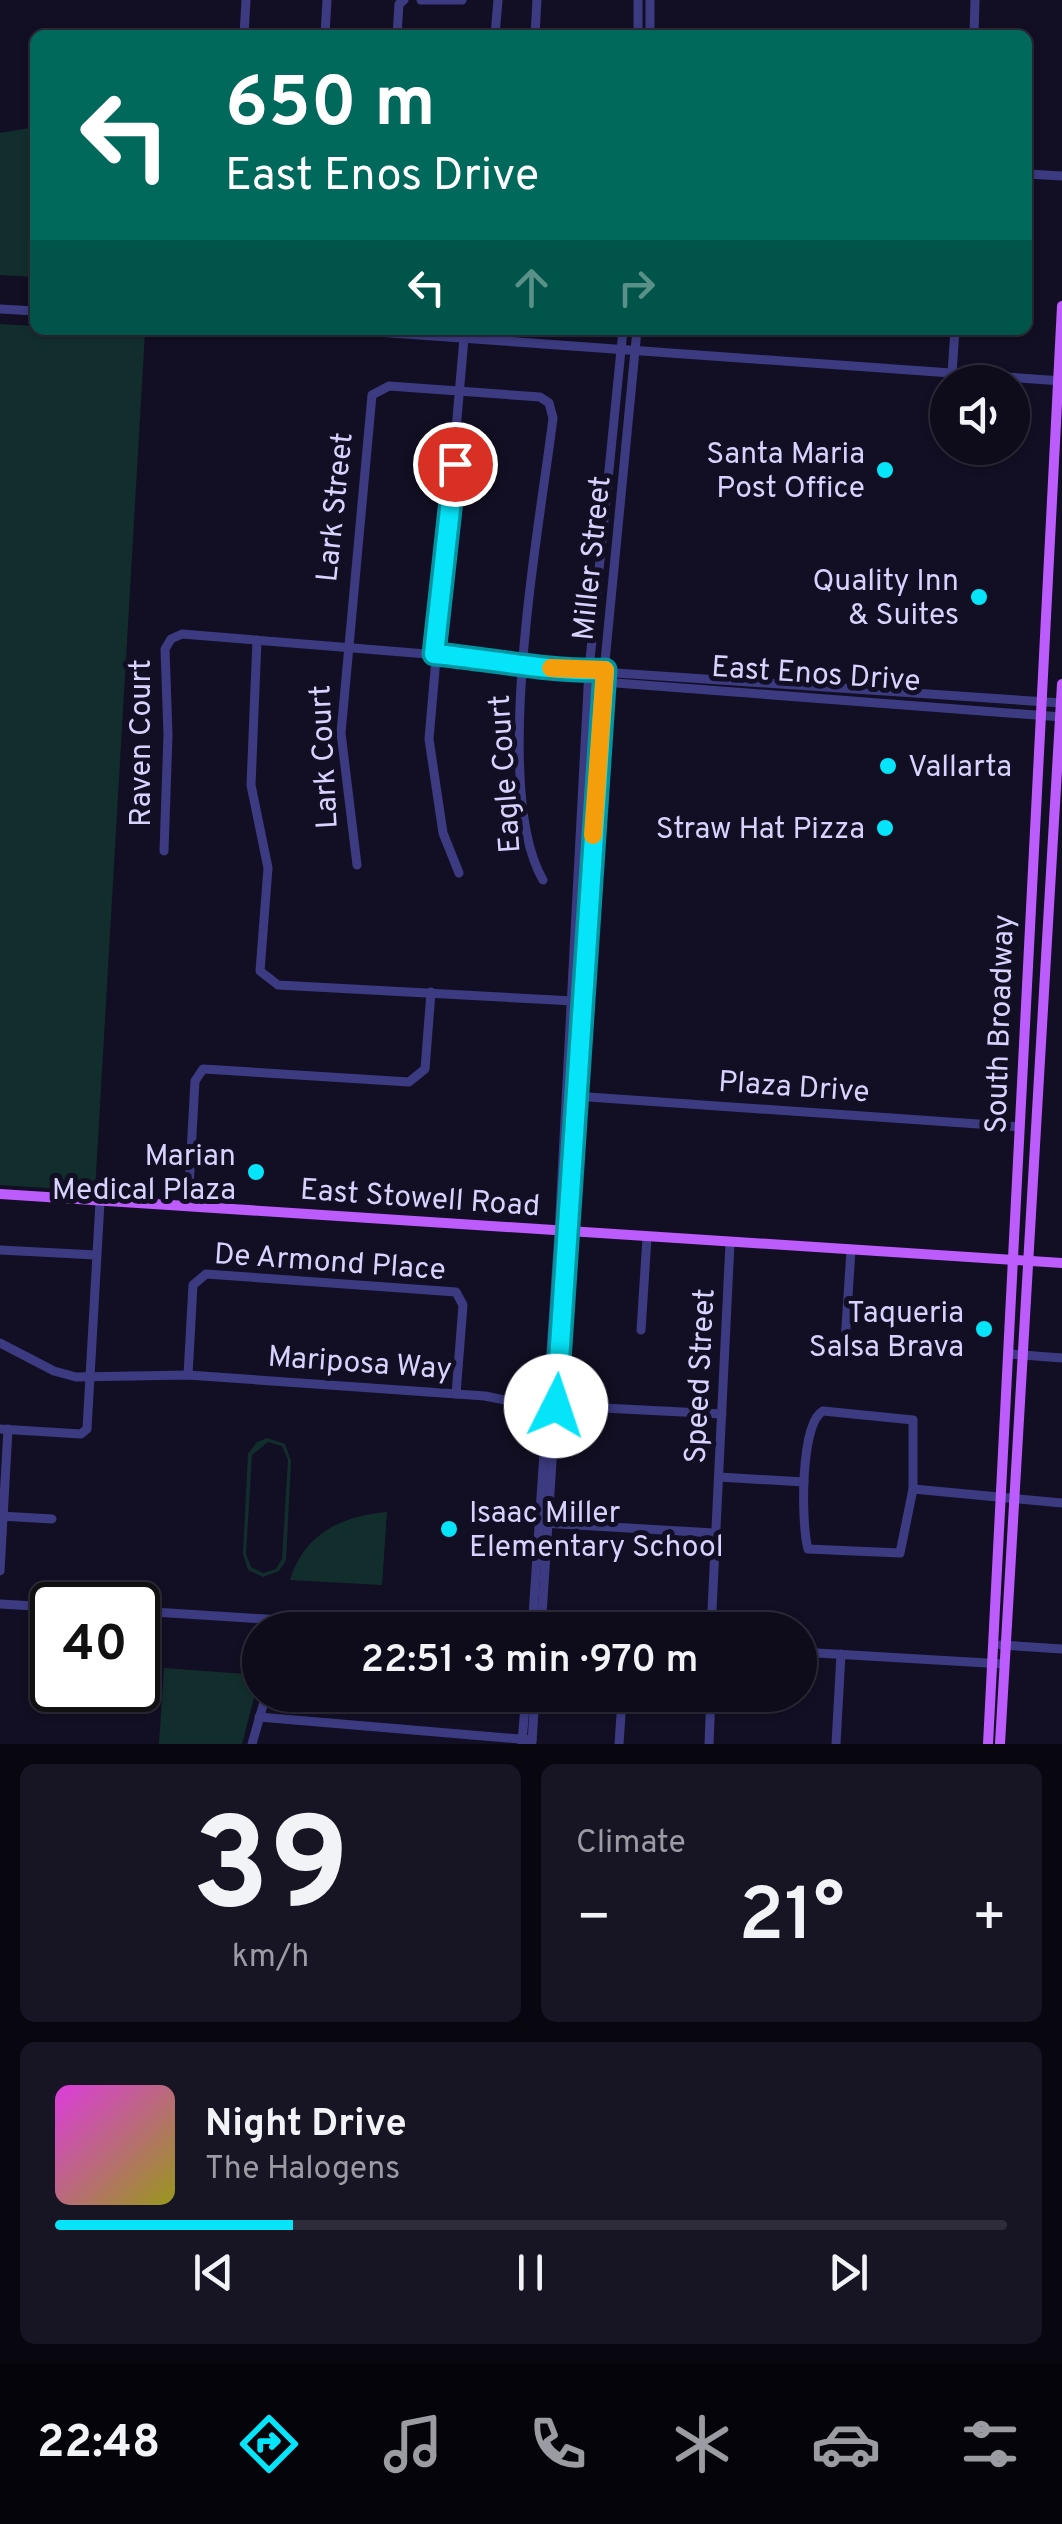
<!DOCTYPE html>
<meta charset="utf-8">
<style>
body{margin:0;font-family:Overpass,sans-serif;background:#171424;color:#f1f3f6;height:100vh;display:flex;flex-direction:column;font-size:38px;white-space:nowrap}
*{box-sizing:border-box;margin:0}
p{font-size:32px;color:#9b9ba3}
.icon{flex:none;width:55px;height:55px;fill:none;stroke:currentColor;stroke-width:2;stroke-linecap:round;stroke-linejoin:round}
.map{position:relative;height:1744px;overflow:hidden}
.drawer{display:flex;flex-direction:column;gap:20px;padding:20px;background:#08060f;flex:1}
.drawer>*{flex:none}
.banner{position:absolute;left:30px;top:30px;width:1002px;height:305px;border-radius:15px;box-shadow:0 2px 8px #0004,0 0 0 2px #2e2b3a;background:#00695c;color:#fff;overflow:hidden}
.tools{position:absolute;left:930px;top:365px;display:grid;gap:20px}
.tools a{display:grid;place-items:center;width:100px;height:100px;border-radius:50%;background:#0e0b1b;box-shadow:0 2px 8px #0004,0 0 0 2px #2e2b3a;font-size:50px}
.speed{position:absolute;left:30px;top:1582px;display:flex;gap:20px;font-size:50px;font-weight:700;text-align:center}
.speed>*{display:grid;place-content:center;width:130px;height:130px;border-radius:50%;background:#0e0b1b;box-shadow:0 2px 8px #0004,0 0 0 2px #2e2b3a;line-height:1}
.speed .limit{border:5px solid #111;border-radius:15px;background:#fff;color:#111}
.pin{position:absolute;display:grid;place-items:center;width:85px;height:85px;color:#fff;margin:-42px;border:5px solid #fff;border-radius:50%;box-shadow:0 2px 10px #0007}
.me{position:absolute;width:110px;margin:-55px;rotate:4deg;stroke-linejoin:round;filter:drop-shadow(0 0 8px #0008)}
.turn{display:flex;align-items:center;gap:35px;height:210px;padding:0 30px;font-size:45px}
.turn .icon{width:130px;height:130px;stroke-width:2.5}
.turn b{display:block;font-size:70px;line-height:85px}
.lanes{display:flex;align-items:center;height:95px;padding:0 30px;background:#0003;justify-content:center;gap:50px;direction:ltr}
.lanes .off{opacity:.35}
.big{font-size:75px;font-weight:600;line-height:1.1}
.drawer .widget{flex:1;display:flex;flex-direction:column;justify-content:center;gap:15px;min-width:0;padding:0 35px;border-radius:15px;background:#171424}
.drawer .dial{align-items:center;gap:0}
.dial b{font-size:130px;line-height:1}
.song{display:flex;align-items:center;gap:30px}
.cover{width:120px;height:120px;border-radius:15px;background:linear-gradient(135deg,hsl(300 70% 55%),hsl(60 70% 35%))}
.played{height:10px;border-radius:5px;background:linear-gradient(90deg,#05e4f8 25%,#2e2b3a 25%)}
.keys{display:flex;justify-content:space-around;direction:ltr}
.heat{display:flex;justify-content:space-between;align-items:center;font-size:55px;direction:ltr}
.drawer .tiles{flex:1;display:grid;gap:20px;grid-template-columns:1fr 1fr}
.widget:last-child{grid-column:span 2}
.trip{position:absolute;left:242px;top:1612px;width:575px;height:100px;border-radius:50px;background:#0e0b1b;box-shadow:0 2px 8px #0004,0 0 0 2px #2e2b3a;font-weight:600;line-height:100px;text-align:center}
.menu{display:flex;height:160px;justify-content:space-around;align-items:center;background:#06040b;color:#9b9ba3}
.menu .icon{width:70px;height:70px}
.menu .current{color:#05e4f8}
.menu b{font-size:45px;color:#f1f3f6}
.map>svg:first-child{display:block}
.green{fill:#122e2c;fill-rule:evenodd}
.lines{fill:none;stroke-linecap:round;stroke-linejoin:round}
.minor{stroke:#3c3b82;stroke-width:9}
.major{stroke:#bd5cfc;stroke-width:10}
.route-casing{stroke:#0394a1;stroke-width:25}
.route{stroke:#05e4f8;stroke-width:18}
.slow{stroke:#f59e0b;stroke-width:18}
.poi-dot{fill:#05e4f8;stroke:#120f24;stroke-width:4}
.labels{text-anchor:middle;stroke-width:10;stroke-linejoin:round;paint-order:stroke}
.poi-label{font-size:30px;fill:#d7d3fe;stroke:#120f24;text-anchor:end}
.street-label{font-size:30px;fill:#d7d3fe;stroke:#120f24}
</style>
<div class="map">
<svg width="1062" height="1744" viewBox="0 0 1062 1744">
<rect width="100%" height="100%" fill="#120f24"/>
<g class="green">
<path d="M35 127V277L0 275V133Z"/>
<path d="M0 324 35 326V330L145 332 95 1191 0 1185Z"/>
<path d="M267 1438 285 1444 291 1461 286 1560 279 1571 263 1577 248 1570 243 1554 248 1454 257 1442ZM268 1442 282 1446 288 1460 282 1559 276 1569 263 1573 251 1567 246 1554 252 1455Z"/>
<path d="M387 1512 382 1585 290 1580C304 1534 341 1516 387 1512Z"/>
<path d="M164 1668 260 1675 242 1744H159Z"/>
</g>
<g class="lines">
<g class="minor">
<path d="M421 0H462"/>
<path d="M244 35 246 0"/>
<path d="M325 35 327 0"/>
<path d="M397 35 399 4 404 0"/>
<path d="M495 35 498 0"/>
<path d="M535 35 537 0"/>
<path d="M638 35V0"/>
<path d="M650 35V0"/>
<path d="M974 35 975 0"/>
<path d="M1028 174 1062 176"/>
<path d="M0 309 35 311"/>
<path d="M349 330 1062 381"/>
<path d="M952 373 955 330"/>
<path d="M257 640 251 785 268 868 260 971 278 985 573 1001"/>
<path d="M586 671 1062 703"/>
<path d="M164 851 168 735 165 649 171 639 182 634 524 662 603 682 1062 717"/>
<path d="M357 865 341 733 372 395 389 386 540 397 549 403 553 418C540 525 490 789 543 880"/>
<path d="M459 873 443 833 429 739 464 338"/>
<path d="M574 1096 1020 1127"/>
<path d="M188 1206 195 1081 203 1069 409 1082 425 1069 431 992"/>
<path d="M0 1250 96 1255"/>
<path d="M641 1330 647 1238"/>
<path d="M845 1342 851 1250"/>
<path d="M0 1343 54 1371 76 1377 188 1375 485 1396 524 1404 722 1414"/>
<path d="M1010 1354 1062 1358"/>
<path d="M188 1375 193 1285 206 1274 456 1292 463 1305 456 1394"/>
<path d="M823 1411 913 1420V1489L900 1553 808 1549C801 1524 800 1423 823 1411Z"/>
<path d="M0 1429 81 1434 87 1429 100 1202"/>
<path d="M719 1477 804 1482"/>
<path d="M913 1489 1062 1503"/>
<path d="M0 1516 52 1519"/>
<path d="M542 1523 714 1533"/>
<path d="M0 1571 8 1429"/>
<path d="M0 1604 52 1607"/>
<path d="M138 1611 439 1630"/>
<path d="M532 1630 559 1232 589 670 623 330"/>
<path d="M541 1630 603 682 637 330"/>
<path d="M711 1630 730 1243"/>
<path d="M1001 1645 1062 1649"/>
<path d="M800 1652 1004 1664"/>
<path d="M259 1717 532 1740"/>
<path d="M522 1742 526 1695"/>
<path d="M532 1742 535 1695"/>
<path d="M252 1744 266 1695"/>
<path d="M619 1744 621 1715"/>
<path d="M709 1744 711 1695"/>
<path d="M836 1744 841 1654"/>
</g>
<g class="major">
<path d="M0 1194 1062 1263"/>
<path d="M988 1744 1062 306"/>
<path d="M1000 1744 1062 684"/>
</g>
</g>
<g class="lines">
<defs>
<path id="route" d="M455 464 434 654C491 659 548 672 605 670L556 1406"/>
</defs>
<use href="#route" class="route-casing"/>
<use href="#route" class="route"/>
<path class="slow" d="M551 668 605 670 593 835"/>
</g>
<g class="poi-dot">
<circle cx="885" cy="470" r="10"/>
<circle cx="979" cy="597" r="10"/>
<circle cx="888" cy="766" r="10"/>
<circle cx="885" cy="828" r="10"/>
<circle cx="256" cy="1172" r="10"/>
<circle cx="984" cy="1329" r="10"/>
<circle cx="449" cy="1529" r="10"/>
</g>
<g class="labels">
<g class="poi-label">
<text x="865" y="463">Santa Maria<tspan x="865" dy="34">Post Office</tspan></text>
<text x="959" y="590">Quality Inn<tspan x="959" dy="34">&amp; Suites</tspan></text>
<text x="908" y="776" text-anchor="start">Vallarta</text>
<text x="865" y="838">Straw Hat Pizza</text>
<text x="236" y="1165">Marian<tspan x="236" dy="34">Medical Plaza</tspan></text>
<text x="964" y="1322">Taqueria<tspan x="964" dy="34">Salsa Brava</tspan></text>
<text x="469" y="1522" text-anchor="start">Isaac Miller<tspan x="469" dy="34">Elementary School</tspan></text>
</g>
<g class="street-label">
<text transform="translate(334 507) rotate(-84)" y="10">Lark Street</text>
<text transform="translate(591 558) rotate(-84)" y="10">Miller Street</text>
<text transform="translate(816 673) rotate(4)" y="10">East Enos Drive</text>
<text transform="translate(140 743) rotate(-90)" y="10">Raven Court</text>
<text transform="translate(323 757) rotate(-93)" y="10">Lark Court</text>
<text transform="translate(504 774) rotate(-94)" y="10">Eagle Court</text>
<text transform="translate(999 1024) rotate(-88)" y="10">South Broadway</text>
<text transform="translate(794 1086) rotate(4)" y="10">Plaza Drive</text>
<text transform="translate(420 1197) rotate(4)" y="10">East Stowell Road</text>
<text transform="translate(330 1261) rotate(4)" y="10">De Armond Place</text>
<text transform="translate(360 1362) rotate(4)" y="10">Mariposa Way</text>
<text transform="translate(699 1376) rotate(-87)" y="10">Speed Street</text>
</g>
</g>
</svg>
<div class="tools">
<a><svg class="icon" aria-label="sound" viewBox="0 0 24 24"><path d="M4 9h4l5-4v14l-5-4H4zM17 9q2 3 0 6"/></svg></a>
</div>
<div class="speed"><div class="limit">40</div></div>
<div class="pin" style="left:455px;top:464px;background:#d93025"><svg class="icon" aria-label="arrive" viewBox="0 0 24 24"><path d="M6 21V4h12l-3 4 3 4H6"/></svg></div>
<svg class="me" style="left:556px;top:1406px" viewBox="-20 -20 40 40"><circle r="19" fill="#fff"/><path d="M0-13L10 11 0 6-10 11z" fill="#05e4f8"/></svg>
<div class="trip">22:51 · 3 min · 970 m</div>
<div class="banner">
<div class="turn"><svg class="icon" aria-label="left" viewBox="0 0 24 24"><path d="M17 20v-9H6M10 6l-5 5 5 5"/></svg><div><b>650 m</b>East Enos Drive</div></div>
<div class="lanes"><svg class="icon" aria-label="left" viewBox="0 0 24 24"><path d="M17 20v-9H6M10 6l-5 5 5 5"/></svg><svg class="icon off" aria-label="ahead" viewBox="0 0 24 24"><path d="M12 20V5M6 11l6-6 6 6"/></svg><svg class="icon off" aria-label="right" viewBox="0 0 24 24"><path d="M7 20v-9h11M14 6l5 5-5 5"/></svg></div>
</div>
</div>
<section class="drawer">
<div class="tiles">
<div class="widget dial"><b>39</b><p>km/h</p></div>
<div class="widget"><p>Climate</p>
<div class="heat"><a>−</a><b class="big">21°</b><a>+</a></div>
</div>
<div class="widget">
<div class="song"><i class="cover"></i><div><b>Night Drive</b><p>The Halogens</p></div></div>
<div class="played"></div>
<div class="keys"><svg class="icon" aria-label="previous" viewBox="0 0 24 24"><path d="M18 5L8 12l10 7zM5 5v14"/></svg><svg class="icon" aria-label="pause" viewBox="0 0 24 24"><path d="M8 5v14M16 5v14"/></svg><svg class="icon" aria-label="next" viewBox="0 0 24 24"><path d="M6 5l10 7-10 7zM19 5v14"/></svg></div>
</div>
</div>
</section>
<nav class="menu">
<b>22:48</b>
<svg class="icon current" aria-label="directions" viewBox="0 0 24 24"><path d="M12 3l9 9-9 9-9-9zM9 14v-3h6M13 9l2 2-2 2"/></svg>
<svg class="icon" aria-label="music" viewBox="0 0 24 24"><path d="M9 18V5l10-2v13"/><circle cx="6" cy="18" r="3"/><circle cx="16" cy="16" r="3"/></svg>
<svg class="icon" aria-label="phone" viewBox="0 0 24 24"><path d="M5 4h4l2 5-3 2q2 4 5 5l2-3 5 2v4C11 20 4 13 5 4z"/></svg>
<svg class="icon" aria-label="climate" viewBox="0 0 24 24"><path d="M12 3v18M4 7l16 10M4 17L20 7"/></svg>
<svg class="icon" aria-label="car" viewBox="0 0 24 24"><path d="M5 17H2v-5l4-1 3-4h7l3 4 3 1v5h-3M9 17h6M6 11h13"/><circle cx="7" cy="17" r="2"/><circle cx="17" cy="17" r="2"/></svg>
<svg class="icon" aria-label="filters" viewBox="0 0 24 24"><path d="M4 7h16M4 17h16"/><circle cx="9" cy="7" r="2"/><circle cx="15" cy="17" r="2"/></svg>
</nav>
